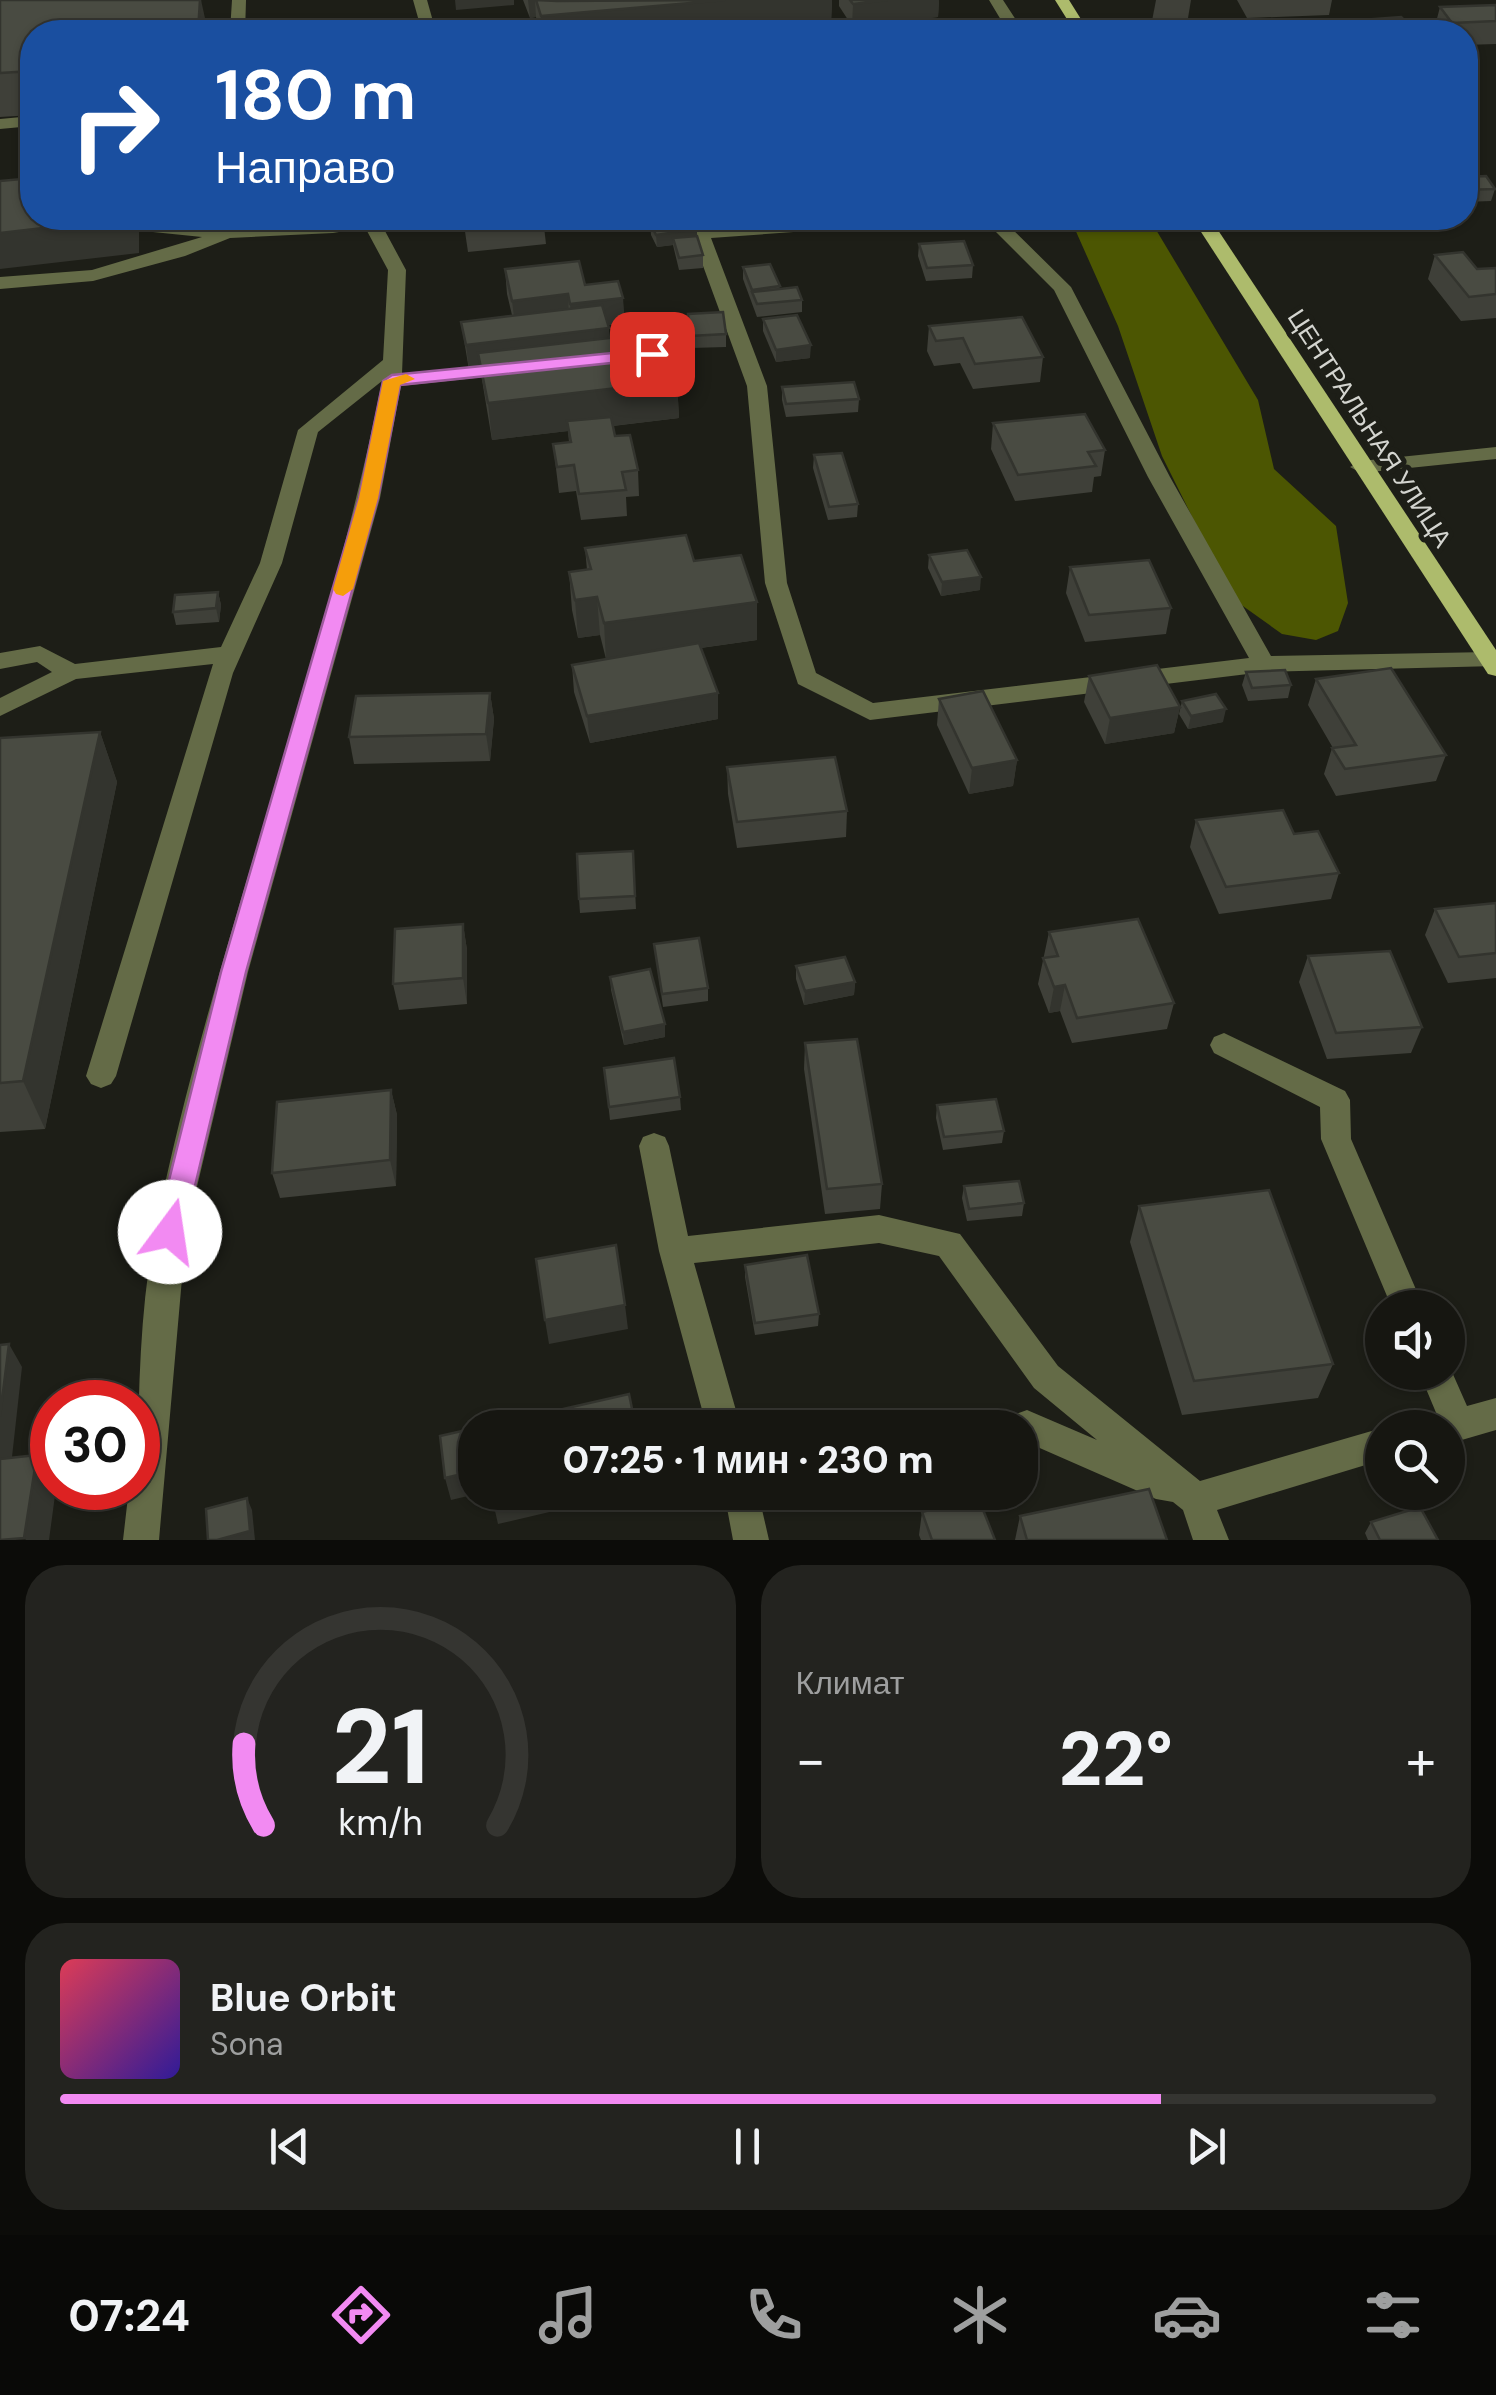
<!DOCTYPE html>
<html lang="ru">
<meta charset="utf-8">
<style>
body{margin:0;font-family:"DM Sans",sans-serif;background:#23231f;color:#f1f3f6;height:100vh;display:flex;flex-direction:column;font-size:38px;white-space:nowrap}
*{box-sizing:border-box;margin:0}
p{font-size:32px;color:#9e9f9f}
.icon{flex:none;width:55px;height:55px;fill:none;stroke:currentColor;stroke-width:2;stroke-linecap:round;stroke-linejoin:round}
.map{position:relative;height:1540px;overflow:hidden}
.details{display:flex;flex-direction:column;gap:25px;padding:25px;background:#0c0c09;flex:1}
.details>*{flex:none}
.hud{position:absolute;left:20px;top:20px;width:1458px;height:210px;border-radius:40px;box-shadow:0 2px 8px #0004,0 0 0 2px #353531;background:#1a4fa0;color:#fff;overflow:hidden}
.buttons{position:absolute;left:1365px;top:1290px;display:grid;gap:20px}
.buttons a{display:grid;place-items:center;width:100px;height:100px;border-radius:50%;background:#161611;box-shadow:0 2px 8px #0004,0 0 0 2px #353531;font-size:50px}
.speed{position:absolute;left:30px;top:1380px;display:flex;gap:20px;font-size:50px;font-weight:700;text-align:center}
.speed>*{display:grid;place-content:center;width:130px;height:130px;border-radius:50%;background:#161611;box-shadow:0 2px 8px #0004,0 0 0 2px #353531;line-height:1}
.speed .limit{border:15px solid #d22;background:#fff;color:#111}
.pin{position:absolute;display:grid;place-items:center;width:85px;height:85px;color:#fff;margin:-42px;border-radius:20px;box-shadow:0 5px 15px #0006}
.me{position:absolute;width:110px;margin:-55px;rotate:14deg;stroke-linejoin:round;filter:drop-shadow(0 0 8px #0008)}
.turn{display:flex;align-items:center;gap:35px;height:210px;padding:0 30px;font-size:45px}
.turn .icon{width:130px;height:130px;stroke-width:2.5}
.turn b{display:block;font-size:70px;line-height:85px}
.big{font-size:75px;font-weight:800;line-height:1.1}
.details .widget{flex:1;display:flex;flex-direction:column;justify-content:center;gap:15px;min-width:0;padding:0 35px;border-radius:40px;background:#23231f}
.details .dial{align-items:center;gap:0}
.dial svg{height:260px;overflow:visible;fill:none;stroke:#353531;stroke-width:7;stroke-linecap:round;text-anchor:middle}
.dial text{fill:#f1f3f6;stroke:none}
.song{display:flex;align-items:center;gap:30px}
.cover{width:120px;height:120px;border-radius:15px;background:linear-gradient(135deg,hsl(350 70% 55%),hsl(250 70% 35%))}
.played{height:10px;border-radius:5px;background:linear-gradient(90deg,#f28af2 80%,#353531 80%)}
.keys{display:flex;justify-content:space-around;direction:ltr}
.heat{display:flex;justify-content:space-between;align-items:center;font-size:55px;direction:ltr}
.details .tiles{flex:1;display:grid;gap:25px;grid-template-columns:1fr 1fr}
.widget:last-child{grid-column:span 2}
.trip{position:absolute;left:458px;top:1410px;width:580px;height:100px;border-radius:40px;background:#161611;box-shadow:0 2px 8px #0004,0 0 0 2px #353531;font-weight:800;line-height:100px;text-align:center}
.tab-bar{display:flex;height:160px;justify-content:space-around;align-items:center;background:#090907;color:#9e9f9f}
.tab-bar .icon{width:70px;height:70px}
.tab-bar .current{color:#f28af2}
.tab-bar b{font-size:45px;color:#f1f3f6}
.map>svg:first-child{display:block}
.forest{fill:#4c5602}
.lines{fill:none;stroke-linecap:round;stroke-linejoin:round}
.minor{fill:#646b47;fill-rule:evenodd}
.major{fill:#adbb6c;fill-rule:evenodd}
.wall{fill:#3f4039}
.shaded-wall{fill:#33342e}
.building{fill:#494b42;stroke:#33342e;stroke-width:2.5}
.route{fill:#f28af2;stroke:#9d5a9d;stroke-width:2.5}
.slow{fill:#f59e0b}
.labels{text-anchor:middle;stroke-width:10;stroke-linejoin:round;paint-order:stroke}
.street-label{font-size:25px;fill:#d4d5d0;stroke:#1d1e17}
</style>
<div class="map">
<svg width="1496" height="1540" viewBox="0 0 1496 1540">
<rect width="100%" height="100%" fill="#1d1e17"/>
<path class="forest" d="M1070 218H1149L1258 400 1274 469 1336 526 1348 603 1338 631 1316 640 1282 634 1233 599 1162 456 1118 326Z"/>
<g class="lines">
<g class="minor">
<path d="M232 0H246L245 32H230Z"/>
<path d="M413 0H427L436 32H422Z"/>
<path d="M989 0H1003L1018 23 1076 18 1084 23 1076 28 966 32 973 27 1004 25Z"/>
<path d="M32 116V126L0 129V119Z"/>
<path d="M330 218H348L339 232 333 233 230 238 185 256 93 281 0 289V277L92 270 202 237 153 232V224L159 223 227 228 327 223Z"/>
<path d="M360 218H378L406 270 402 374 513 362 523 368 513 374 401 386 380 498 248 972 186 1233 159 1540H123L129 1488H138C138 1404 139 1312 155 1231 213 943 326 668 382 381L318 432 282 563 233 673 116 1076 111 1084 101 1088 91 1084 86 1076 213 664 76 679 0 716V698L52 672 37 662 0 669V653L40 646 75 664 221 647 260 563 298 430 383 360 388 270Z"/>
<path d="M849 218H929L920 223 711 238 767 386 787 583 816 673 873 703 1249 658 1148 477 1054 290 982 218H1001L1071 287 1170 477 1271 656 1490 652 1496 654V666L1264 672 870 720 798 684 765 583 747 386 691 233 700 228Z"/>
<path d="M1496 447V459L1361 473 1350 467 1361 461Z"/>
<path d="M1224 1033 1345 1091 1350 1100 1351 1139 1424 1308H1392L1321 1139 1320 1107 1214 1053 1210 1045 1214 1037Z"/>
<path d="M654 1133 665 1137 669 1146 688 1236 879 1215 960 1234 1058 1366 1200 1481 1382 1428V1460L1217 1510 1229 1540H1193L1183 1510 1173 1502 1156 1499 1026 1442 1020 1444V1428H1003L1008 1417 1027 1410 1097 1440 1034 1388 939 1256 879 1243 694 1263 741 1428H707L659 1251 639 1146 643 1137Z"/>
<path d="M1448 1363 1467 1406 1496 1398V1430L1448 1444V1428H1429L1437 1415 1419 1372H1448Z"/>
<path d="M724 1492H758L769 1540H733Z"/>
</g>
<g class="major">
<path d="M1055 0H1069L1089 32H1075Z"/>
<path d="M1192 218H1210L1496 650V676L1488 674Z"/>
</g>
</g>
<g class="wall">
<path d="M0 0 32 32V115L0 117Z"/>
<path d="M523 0H832L831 23 724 32H538L536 17 530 18Z"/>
<path d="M839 0H939L938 17 852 26 839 6Z"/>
<path d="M1156 0H1191L1186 30 1160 31 1152 21Z"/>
<path d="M1237 0H1332L1329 15 1247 18Z"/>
<path d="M1496 5V44L1465 45V32H1436L1434 30 1440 7Z"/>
<path d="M1374 19 1408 24 1406 32H1315L1316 27 1373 24Z"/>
<path d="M1465 55 1470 59 1466 71H1465Z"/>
<path d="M1465 177 1495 189 1491 201 1465 202Z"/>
<path d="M463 218H543L546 244 468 252Z"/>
<path d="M1385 218H1422L1420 226 1391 228Z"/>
<path d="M650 223 697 238 703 255V268L679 270 673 245 657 247 651 235Z"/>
<path d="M919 244 973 265 972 278 926 281 918 256Z"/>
<path d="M1435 255 1477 269 1496 268V318L1461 321 1428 279Z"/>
<path d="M743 267 802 300V312L757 317 743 279Z"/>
<path d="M505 269 585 285 625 323 608 325 610 338 677 381 679 418 613 426 615 436 638 470 639 496 626 497 627 516 581 520 576 491 559 493 553 444 569 442 568 431 492 440 480 368 469 370 461 322 512 315 507 294Z"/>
<path d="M688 314 726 334V347L691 348Z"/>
<path d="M763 319 810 358 776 362 763 331Z"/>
<path d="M929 326 1043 357 1040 382 973 389 960 363 934 366 927 351Z"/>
<path d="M782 387 859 399 858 412 786 417 782 400Z"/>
<path d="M993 423 1105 450 1101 476 1094 477 1092 492 1015 501 991 449Z"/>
<path d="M814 455 858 504 857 517 828 520 813 468Z"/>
<path d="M585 548 694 561 757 602V640L701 648 718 693V719L590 743 574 692 572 665 606 659 600 635 578 638 572 610 569 572 587 570Z"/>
<path d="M929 555 980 590 941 596 928 568Z"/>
<path d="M1070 567 1171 608 1166 634 1085 642 1066 593Z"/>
<path d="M218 592 221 605 219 622 176 625 173 612Z"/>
<path d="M1246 672 1291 685 1288 698 1248 701 1242 685Z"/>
<path d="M1089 676 1180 707 1174 733 1105 744 1084 702Z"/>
<path d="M1316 679 1446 755 1436 781 1336 796 1324 774 1332 748H1333L1308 705Z"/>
<path d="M490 693 494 719 490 761 354 764 349 737Z"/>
<path d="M939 699 1017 760 1013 786 969 794 937 725Z"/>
<path d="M1182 701 1223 722 1188 729 1179 714Z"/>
<path d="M100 732 117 782 45 1129 0 1132V738Z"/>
<path d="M727 767 847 811 846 837 737 848 728 794Z"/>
<path d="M1196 820 1294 834 1339 873 1331 899 1219 914 1190 847Z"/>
<path d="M633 851 636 909 580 913 579 899Z"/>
<path d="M1496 903V978L1448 983 1425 935 1435 909Z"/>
<path d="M463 924 467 950V1004L399 1010 393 984Z"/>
<path d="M1049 932 1174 1003 1167 1029 1072 1043 1060 1011 1049 1013 1038 984Z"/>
<path d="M654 944 708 988V1001L663 1007Z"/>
<path d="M1308 956 1422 1027 1411 1053 1327 1059 1299 982Z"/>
<path d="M796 966 855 982 854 995 804 1005 796 979Z"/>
<path d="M610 977 665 1037 624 1045 611 990Z"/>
<path d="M805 1043 882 1184 880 1209 825 1214 804 1069Z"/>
<path d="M604 1068 680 1097 681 1110 610 1120Z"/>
<path d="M391 1090 397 1115 396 1186 280 1198 272 1173Z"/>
<path d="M937 1105 1004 1131 1002 1143 943 1150 936 1118Z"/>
<path d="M964 1186 1024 1203 1022 1216 967 1221 962 1198Z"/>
<path d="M1139 1206 1333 1364 1318 1398 1182 1415 1130 1242Z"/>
<path d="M745 1265 819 1314 818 1326 755 1335 745 1277Z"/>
<path d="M922 1512 995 1540H921L919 1535Z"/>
<path d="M1020 1516 1167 1540H1015Z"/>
<path d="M1371 1522 1438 1540H1368L1365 1533Z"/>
</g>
<g class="shaded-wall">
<path d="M200 0H201L208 32H198Z"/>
<path d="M455 0H514V5L456 10Z"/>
<path d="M528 0H535L536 17 530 18Z"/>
<path d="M536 0H832L831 23 724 32H542L541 16Z"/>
<path d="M887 0H939L938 17 852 26 853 4Z"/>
<path d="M130 218H139V253L0 269V233Z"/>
<path d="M697 229V241L673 238V245L657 247 656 235Z"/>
<path d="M568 294 569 319 515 325 512 301Z"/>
<path d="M623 298 625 323 572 329 570 304Z"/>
<path d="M609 328 610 353H478L480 368 469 370 466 345Z"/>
<path d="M811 345 810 358 776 362V350Z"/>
<path d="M677 381 679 418 569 431 567 421 568 431 492 440 488 403Z"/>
<path d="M981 577 980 590 941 596 942 582Z"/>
<path d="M218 592 221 605 219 622 216 608Z"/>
<path d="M597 597 600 635 578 638 575 600Z"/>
<path d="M757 602V640L606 661 604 623Z"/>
<path d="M490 693 494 719 490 761 486 734Z"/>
<path d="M718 693V719L590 743 587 716Z"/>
<path d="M1180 707 1174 733 1105 744 1110 718Z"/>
<path d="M1226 709 1223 722 1188 729 1191 716Z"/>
<path d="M100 732 117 782 45 1129 23 1081Z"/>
<path d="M1017 760 1013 786 969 794 972 768Z"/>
<path d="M463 924 467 950V1004L463 978Z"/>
<path d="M855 982 854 995 804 1005 805 991Z"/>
<path d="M1065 985 1060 1011 1049 1013 1054 987Z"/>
<path d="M665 1024V1037L624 1045 623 1032Z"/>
<path d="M391 1090 397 1115 396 1186 390 1160Z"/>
<path d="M625 1305 628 1329 549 1344 545 1320Z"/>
<path d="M9 1344 22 1367 10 1475 0 1459V1416Z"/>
<path d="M37 1455 52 1482V1488H56L49 1540H26L24 1538Z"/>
<path d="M475 1471V1492H485L451 1500 445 1478Z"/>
<path d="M534 1492H626V1494L498 1524 493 1502Z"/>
<path d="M247 1498 252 1510 255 1540H217Z"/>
</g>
<g class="building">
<path d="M0 0H200L198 32H32V71L0 73Z"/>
<path d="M536 0 557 1 725 0 541 16Z"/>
<path d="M850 0H887L853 4Z"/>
<path d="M1496 5V21L1452 23 1440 7Z"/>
<path d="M1401 17 1408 24 1391 25 1389 23 1379 24 1374 19Z"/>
<path d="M1389 23 1397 32H1320L1316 27Z"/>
<path d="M1486 176 1495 189 1465 190V177Z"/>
<path d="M32 178V218H130L0 233V181Z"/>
<path d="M463 218H543L544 220 465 228Z"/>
<path d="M686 218H691L697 229 656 235 650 223Z"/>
<path d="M697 236 703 255 679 258 673 238Z"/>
<path d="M964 241 973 265 927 268 919 244Z"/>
<path d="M1463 252 1477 269 1496 268V294L1469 297 1435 255Z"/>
<path d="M579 261 585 285 618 281 623 298 570 304 568 294 512 301 505 269Z"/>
<path d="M770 264 780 286 752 290 743 267Z"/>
<path d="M797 287 802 300 757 304 752 292Z"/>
<path d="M602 305 609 328 466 345 461 322Z"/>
<path d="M723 312 726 334 690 336 688 314Z"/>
<path d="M797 315 811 345 776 350 763 319Z"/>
<path d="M1022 317 1043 357 975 364 963 338 936 341 929 326Z"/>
<path d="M662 332 677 381 488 403 478 353Z"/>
<path d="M854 382 859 399 786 404 782 387Z"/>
<path d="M1085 414 1105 450 1088 452 1096 466 1018 475 993 423Z"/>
<path d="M611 417 615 436 630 435 638 470 622 472 626 490 579 494 574 465 557 467 553 444 571 442 567 421Z"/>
<path d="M842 453 858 504 829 507 814 455Z"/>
<path d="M686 535 694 561 741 555 757 602 604 623 597 597 575 600 569 572 591 569 585 548Z"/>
<path d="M967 550 981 577 942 582 929 555Z"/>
<path d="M1149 560 1171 608 1089 615 1070 567Z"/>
<path d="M218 592 216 608 173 612 175 595Z"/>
<path d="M699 643 718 693 587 716 572 665Z"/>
<path d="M1157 665 1180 707 1110 718 1089 676Z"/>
<path d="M1391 668 1446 755 1345 769 1332 748 1356 745 1316 679Z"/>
<path d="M1285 670 1291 685 1252 688 1246 672Z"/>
<path d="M983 691 1017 760 972 768 939 699Z"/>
<path d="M490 693 486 734 349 737 356 696Z"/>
<path d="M1216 694 1226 709 1191 716 1182 701Z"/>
<path d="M100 732 23 1081 0 1083V738Z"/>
<path d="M835 757 847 811 737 822 727 767Z"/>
<path d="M1283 810 1294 834 1318 831 1339 873 1226 887 1196 820Z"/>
<path d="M633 851 635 896 579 899 577 854Z"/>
<path d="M1496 903V953L1459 957 1435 909Z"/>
<path d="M1138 919 1174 1003 1077 1018 1065 985 1054 987 1043 958 1058 956 1049 932Z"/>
<path d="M463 924V978L393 984 395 929Z"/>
<path d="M699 938 708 988 662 994 654 944Z"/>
<path d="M1390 951 1422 1027 1336 1033 1308 956Z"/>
<path d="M845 957 855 982 805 991 796 966Z"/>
<path d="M650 969 665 1024 623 1032 610 977Z"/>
<path d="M857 1039 882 1184 827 1189 805 1043Z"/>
<path d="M674 1058 680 1097 609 1107 604 1068Z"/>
<path d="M391 1090 390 1160 272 1173 277 1102Z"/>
<path d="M996 1099 1004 1131 944 1137 937 1105Z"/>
<path d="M1019 1181 1024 1203 969 1209 964 1186Z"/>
<path d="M1269 1190 1333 1364 1194 1381 1139 1206Z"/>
<path d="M616 1245 625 1305 545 1320 536 1259Z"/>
<path d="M807 1255 819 1314 755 1323 745 1265Z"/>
<path d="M9 1344 0 1416V1345Z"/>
<path d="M629 1394 636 1428H479Z"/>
<path d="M475 1428V1471L445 1478 440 1436Z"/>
<path d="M37 1455 24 1538 0 1540V1459Z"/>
<path d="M1149 1489 1167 1540H1027L1020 1516Z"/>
<path d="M491 1492H534L493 1502Z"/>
<path d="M978 1497 995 1540H932L922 1512Z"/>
<path d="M247 1498 250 1531 217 1540H208L206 1509Z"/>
<path d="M1420 1507 1438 1540H1380L1371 1522Z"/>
</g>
<path class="route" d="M652 349 661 354 659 358 400 385 378 498 246 972 184 1232 180 1241 170 1245 160 1241 156 1232 221 972 359 498 383 381 392 375Z"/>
<path class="slow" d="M406 374 415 379 400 385 378 498 353 589 343 596 336 594 333 589 359 498 383 381Z"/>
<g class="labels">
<g class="street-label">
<text transform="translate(1370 428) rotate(57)" y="9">ЦЕНТРАЛЬНАЯ УЛИЦА</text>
</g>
</g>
</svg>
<div class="buttons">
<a><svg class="icon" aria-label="sound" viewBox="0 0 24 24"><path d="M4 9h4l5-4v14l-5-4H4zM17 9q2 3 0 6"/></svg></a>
<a><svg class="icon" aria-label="search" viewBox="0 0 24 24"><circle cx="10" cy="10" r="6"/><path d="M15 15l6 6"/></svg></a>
</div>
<div class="speed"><div class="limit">30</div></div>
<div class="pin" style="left:652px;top:354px;background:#d93025"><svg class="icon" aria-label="arrive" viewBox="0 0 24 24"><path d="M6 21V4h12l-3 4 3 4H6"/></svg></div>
<svg class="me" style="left:170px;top:1232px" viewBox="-20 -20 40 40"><circle r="19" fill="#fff"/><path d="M0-13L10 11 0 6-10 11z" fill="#f28af2"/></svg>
<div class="trip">07:25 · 1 мин · 230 m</div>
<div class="hud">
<div class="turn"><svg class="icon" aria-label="right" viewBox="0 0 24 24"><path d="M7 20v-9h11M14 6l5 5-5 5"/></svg><div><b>180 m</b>Направо</div></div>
</div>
</div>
<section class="details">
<div class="tiles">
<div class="widget dial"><svg viewBox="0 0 100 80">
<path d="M14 69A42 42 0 1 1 86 69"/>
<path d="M14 69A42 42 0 0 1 8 44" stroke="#f28af2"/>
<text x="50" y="56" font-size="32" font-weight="700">21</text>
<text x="50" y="72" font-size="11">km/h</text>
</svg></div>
<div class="widget"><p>Климат</p>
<div class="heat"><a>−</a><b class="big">22°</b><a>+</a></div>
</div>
<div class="widget">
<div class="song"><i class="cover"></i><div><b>Blue Orbit</b><p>Sona</p></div></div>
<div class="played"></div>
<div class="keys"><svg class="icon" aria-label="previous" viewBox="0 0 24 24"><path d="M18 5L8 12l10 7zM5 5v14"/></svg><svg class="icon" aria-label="pause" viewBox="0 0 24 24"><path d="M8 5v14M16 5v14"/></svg><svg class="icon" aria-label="next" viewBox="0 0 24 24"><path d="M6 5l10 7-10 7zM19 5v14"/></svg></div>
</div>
</div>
</section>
<nav class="tab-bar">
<b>07:24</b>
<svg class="icon current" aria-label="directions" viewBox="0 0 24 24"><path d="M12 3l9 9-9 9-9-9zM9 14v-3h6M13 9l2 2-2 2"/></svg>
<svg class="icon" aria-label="music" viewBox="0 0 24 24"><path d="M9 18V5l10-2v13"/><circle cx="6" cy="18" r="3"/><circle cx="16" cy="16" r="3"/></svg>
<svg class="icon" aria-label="phone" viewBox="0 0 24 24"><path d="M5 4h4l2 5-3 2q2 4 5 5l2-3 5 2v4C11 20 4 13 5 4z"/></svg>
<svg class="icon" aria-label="climate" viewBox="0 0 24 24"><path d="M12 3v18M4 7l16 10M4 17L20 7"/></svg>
<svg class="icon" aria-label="car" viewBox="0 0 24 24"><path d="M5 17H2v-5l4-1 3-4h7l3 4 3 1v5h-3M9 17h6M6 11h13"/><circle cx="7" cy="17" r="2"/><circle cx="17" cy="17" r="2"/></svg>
<svg class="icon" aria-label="filters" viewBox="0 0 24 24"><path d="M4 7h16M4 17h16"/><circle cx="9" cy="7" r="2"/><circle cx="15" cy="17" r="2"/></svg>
</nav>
